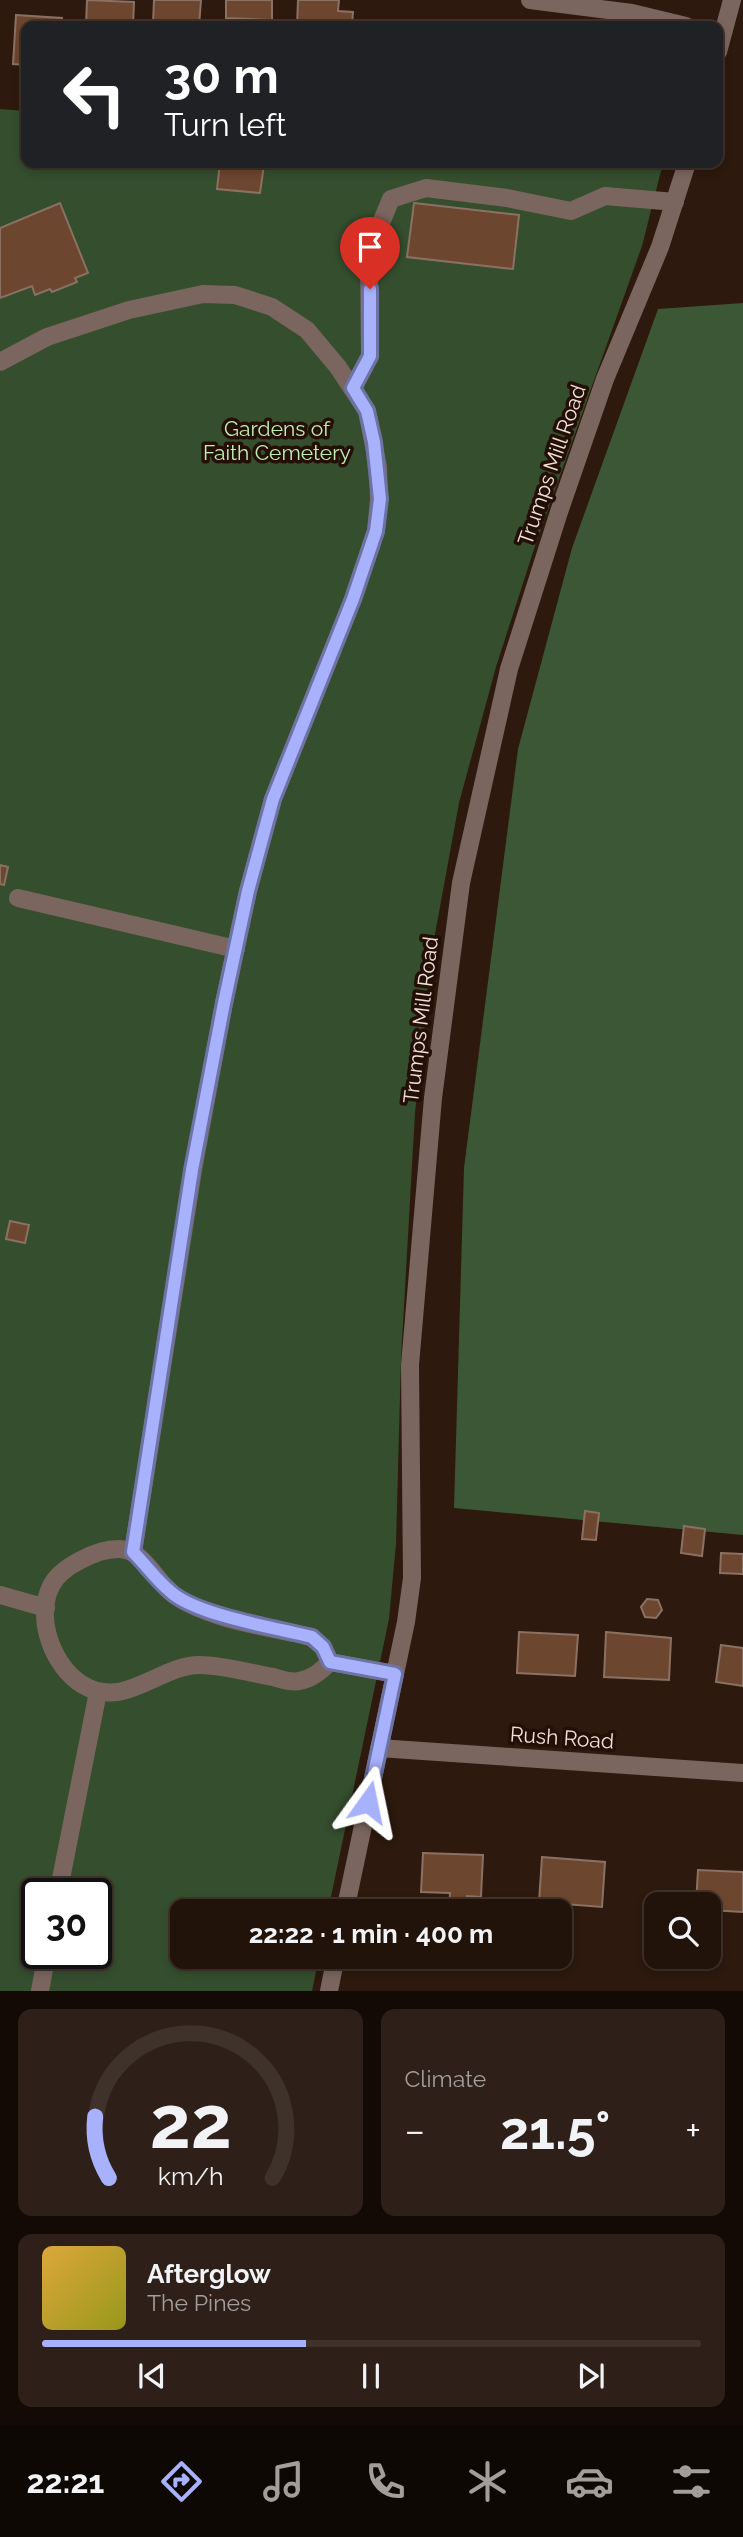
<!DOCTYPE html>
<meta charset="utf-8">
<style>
body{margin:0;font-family:Raleway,sans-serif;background:#2e2018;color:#f1f3f6;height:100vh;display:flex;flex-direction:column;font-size:26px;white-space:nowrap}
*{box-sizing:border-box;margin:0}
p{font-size:23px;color:#a29e9c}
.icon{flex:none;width:38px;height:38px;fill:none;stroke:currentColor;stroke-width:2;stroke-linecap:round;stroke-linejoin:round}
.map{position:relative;height:1991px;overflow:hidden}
.drawer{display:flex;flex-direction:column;gap:18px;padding:18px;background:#130a06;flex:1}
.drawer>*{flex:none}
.top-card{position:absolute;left:21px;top:21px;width:702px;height:147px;border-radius:14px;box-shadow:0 4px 10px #0003,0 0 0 2px #3f322b;background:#202124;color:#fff;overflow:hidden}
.fabs{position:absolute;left:644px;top:1892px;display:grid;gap:14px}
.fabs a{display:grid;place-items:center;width:77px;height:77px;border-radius:14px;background:#22130a;box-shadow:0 4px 10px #0003,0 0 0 2px #3f322b;font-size:35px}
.speed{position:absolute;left:21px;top:1878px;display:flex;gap:14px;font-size:35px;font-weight:700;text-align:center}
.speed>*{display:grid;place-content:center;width:91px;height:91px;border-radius:50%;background:#22130a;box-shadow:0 4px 10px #0003,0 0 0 2px #3f322b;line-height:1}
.speed .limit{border:4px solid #111;border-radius:10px;background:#fff;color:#111}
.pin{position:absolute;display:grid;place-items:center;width:60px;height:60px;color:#fff;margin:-72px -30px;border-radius:50% 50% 50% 0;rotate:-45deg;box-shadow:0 0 7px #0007}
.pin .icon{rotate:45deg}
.me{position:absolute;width:77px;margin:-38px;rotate:12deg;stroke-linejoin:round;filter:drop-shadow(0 0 5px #0008)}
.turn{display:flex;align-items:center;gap:24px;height:147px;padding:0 28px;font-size:32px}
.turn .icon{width:91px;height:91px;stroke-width:2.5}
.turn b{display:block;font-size:49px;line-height:60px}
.big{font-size:52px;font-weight:700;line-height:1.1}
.drawer .tile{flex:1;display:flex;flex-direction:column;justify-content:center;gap:10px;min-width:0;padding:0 24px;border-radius:14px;background:#2e2018}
.drawer .dial{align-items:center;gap:0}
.dial svg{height:182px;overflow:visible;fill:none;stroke:#3f322b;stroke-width:7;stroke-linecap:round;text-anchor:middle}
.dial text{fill:#f1f3f6;stroke:none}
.song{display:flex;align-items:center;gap:21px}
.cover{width:84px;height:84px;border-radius:10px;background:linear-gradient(135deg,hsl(40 70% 55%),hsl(60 70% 35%))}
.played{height:7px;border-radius:4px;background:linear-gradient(90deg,#a7b1fc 40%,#3f322b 40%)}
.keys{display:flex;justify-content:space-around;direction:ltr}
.heat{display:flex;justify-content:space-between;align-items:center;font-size:38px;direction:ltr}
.drawer .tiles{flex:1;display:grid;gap:18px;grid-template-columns:1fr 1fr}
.tile:last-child{grid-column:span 2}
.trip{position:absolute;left:170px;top:1899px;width:402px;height:70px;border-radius:14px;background:#22130a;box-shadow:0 4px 10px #0003,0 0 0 2px #3f322b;font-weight:700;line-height:70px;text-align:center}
.tab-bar{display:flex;height:112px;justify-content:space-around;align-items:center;background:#0e0804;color:#a29e9c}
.tab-bar .icon{width:49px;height:49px}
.tab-bar .current{color:#a7b1fc}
.tab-bar b{font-size:32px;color:#f1f3f6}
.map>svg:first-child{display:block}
.green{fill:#354e2e;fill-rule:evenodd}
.forest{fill:#3c5735}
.building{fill:#6d462f;stroke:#8b7163;stroke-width:2}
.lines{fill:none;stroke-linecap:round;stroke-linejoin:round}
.minor{stroke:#7b665f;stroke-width:18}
.route-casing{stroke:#6d73a4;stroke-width:18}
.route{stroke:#a7b1fc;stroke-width:12}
.labels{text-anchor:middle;stroke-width:7;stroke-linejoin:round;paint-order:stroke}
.park-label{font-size:21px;fill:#beedb1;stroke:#230f05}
.street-label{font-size:21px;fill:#efe0d8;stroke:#230f05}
</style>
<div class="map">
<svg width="743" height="1991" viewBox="0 0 743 1991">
<rect width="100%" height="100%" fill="#2d190d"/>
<path class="green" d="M0 109 26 111V163H663L642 246 536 543 496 667 459 803 435 934 415 1113 401 1359 396 1544 389 1619 328 1911H182V1956L319 1957 312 1991H0ZM37 1894H96V1953H37Z"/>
<path class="forest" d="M743 303V1535L454 1508 464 1168 518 749 572 548 658 309Z"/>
<g class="building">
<path d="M87 0 134 2 133 26H86Z"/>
<path d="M154 0H201L199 26 153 24Z"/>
<path d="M226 0H272V20L226 18Z"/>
<path d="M298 0H339L338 11 353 12 352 26H297Z"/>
<path d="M16 15 62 18 61 26H26V65L13 64Z"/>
<path d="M220 163 264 165 260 193 217 189Z"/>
<path d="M60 203 88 273 75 278 77 282 52 292 50 289 35 295 32 286 0 298V228Z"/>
<path d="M414 203 519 215 513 269 407 257Z"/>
<path d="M0 865 8 867 4 885 0 884Z"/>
<path d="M10 1221 29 1225 25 1243 6 1239Z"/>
<path d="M585 1511 599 1513 596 1540 582 1539Z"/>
<path d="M684 1526 705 1529 702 1556 681 1553Z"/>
<path d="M721 1553 743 1554V1574L720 1573Z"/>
<path d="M647 1599 658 1600 662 1610 656 1618 645 1617 641 1607Z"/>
<path d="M519 1632 578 1635 575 1676 517 1673Z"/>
<path d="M606 1632 671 1638 669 1680 604 1677Z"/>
<path d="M721 1645 743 1648V1686L716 1682Z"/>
<path d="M423 1853 483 1855 481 1897 467 1896 466 1907H449L450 1893 421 1892Z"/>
<path d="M542 1857 605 1862 602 1907 539 1902Z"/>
<path d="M698 1870 743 1872V1912L709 1910V1904H696Z"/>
</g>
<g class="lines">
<g class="minor">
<path d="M530 0 632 13 686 26"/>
<path d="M718 52 732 0"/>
<path d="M0 362 47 337 129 310 203 294 235 295 272 307 307 330 338 367 367 411 378 467 379 499 376 531 353 599 273 799 248 891 224 1003 193 1170 133 1552"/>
<path d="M353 388 370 356 369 267 378 230 391 199 426 188 507 198 571 211 605 196 675 202"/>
<path d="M18 898 236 949"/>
<path d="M0 1595 46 1608"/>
<path d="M330 1662C321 1671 312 1679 299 1681 291 1683 280 1679 273 1677 249 1673 224 1665 199 1665 160 1665 125 1710 83 1685 53 1667 35 1619 51 1586 60 1567 97 1549 118 1549 143 1548 157 1583 174 1595 209 1620 270 1627 311 1637L323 1647 330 1662 395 1674"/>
<path d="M379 1748 743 1773"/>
<path d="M58 1894 98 1692"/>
<path d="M345 1911 406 1622 412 1578 410 1365 433 1098 461 883 509 669 559 512 605 379 660 247 687 163"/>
<path d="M40 1991 47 1953"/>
<path d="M329 1991 336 1956"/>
</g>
</g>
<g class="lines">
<defs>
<path id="route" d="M368 1802 395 1674 330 1662 323 1647 312 1637C276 1628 196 1615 171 1592 157 1581 146 1565 133 1552L192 1170 224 1003 248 891 273 799 353 599 376 531 380 499 374 442 367 411 353 388 370 356V289"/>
</defs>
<use href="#route" class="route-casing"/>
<use href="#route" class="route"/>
</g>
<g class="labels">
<g class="park-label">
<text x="277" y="436">Gardens of<tspan x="277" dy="24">Faith Cemetery</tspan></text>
</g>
<g class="street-label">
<text transform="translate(552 465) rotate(-71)" y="7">Trumps Mill Road</text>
<text transform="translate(421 1020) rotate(-83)" y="7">Trumps Mill Road</text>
<text transform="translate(562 1738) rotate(4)" y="7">Rush Road</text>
</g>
</g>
</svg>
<div class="fabs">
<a><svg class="icon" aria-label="search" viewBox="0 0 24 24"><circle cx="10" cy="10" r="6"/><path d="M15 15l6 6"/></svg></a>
</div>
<div class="speed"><div class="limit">30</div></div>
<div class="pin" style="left:370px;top:289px;background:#d93025"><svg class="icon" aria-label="arrive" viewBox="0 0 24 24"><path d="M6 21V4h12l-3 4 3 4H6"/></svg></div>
<svg class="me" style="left:368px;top:1802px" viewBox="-20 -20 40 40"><path d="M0-17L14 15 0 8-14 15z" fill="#a7b1fc" stroke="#fff" stroke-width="4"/></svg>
<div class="trip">22:22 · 1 min · 400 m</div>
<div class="top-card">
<div class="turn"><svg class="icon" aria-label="left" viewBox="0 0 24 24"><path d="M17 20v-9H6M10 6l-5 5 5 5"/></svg><div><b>30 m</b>Turn left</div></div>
</div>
</div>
<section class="drawer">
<div class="tiles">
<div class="tile dial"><svg viewBox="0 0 100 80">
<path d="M14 69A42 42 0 1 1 86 69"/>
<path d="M14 69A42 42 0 0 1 8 42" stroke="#a7b1fc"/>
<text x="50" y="56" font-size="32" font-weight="700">22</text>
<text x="50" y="72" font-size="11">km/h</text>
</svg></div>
<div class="tile"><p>Climate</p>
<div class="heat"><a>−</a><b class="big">21.5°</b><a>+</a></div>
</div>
<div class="tile">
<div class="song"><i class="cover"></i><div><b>Afterglow</b><p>The Pines</p></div></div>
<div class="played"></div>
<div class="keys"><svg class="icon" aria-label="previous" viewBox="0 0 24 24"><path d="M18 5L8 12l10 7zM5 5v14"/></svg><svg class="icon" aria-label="pause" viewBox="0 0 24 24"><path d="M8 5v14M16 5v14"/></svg><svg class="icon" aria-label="next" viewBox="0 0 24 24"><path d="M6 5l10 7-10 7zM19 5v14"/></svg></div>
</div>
</div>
</section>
<nav class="tab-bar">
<b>22:21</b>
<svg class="icon current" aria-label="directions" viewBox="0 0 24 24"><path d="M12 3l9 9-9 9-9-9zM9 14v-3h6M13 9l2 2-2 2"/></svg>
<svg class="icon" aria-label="music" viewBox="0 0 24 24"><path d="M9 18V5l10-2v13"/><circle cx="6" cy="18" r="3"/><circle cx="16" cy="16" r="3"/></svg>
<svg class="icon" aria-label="phone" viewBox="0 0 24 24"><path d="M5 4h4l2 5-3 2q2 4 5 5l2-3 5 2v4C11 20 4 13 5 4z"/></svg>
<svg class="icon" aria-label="climate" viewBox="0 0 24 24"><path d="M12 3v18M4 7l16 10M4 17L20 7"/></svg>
<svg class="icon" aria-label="car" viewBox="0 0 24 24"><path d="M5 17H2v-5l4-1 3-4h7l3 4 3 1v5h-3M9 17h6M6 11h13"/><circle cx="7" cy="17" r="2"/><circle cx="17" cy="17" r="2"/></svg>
<svg class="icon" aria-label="filters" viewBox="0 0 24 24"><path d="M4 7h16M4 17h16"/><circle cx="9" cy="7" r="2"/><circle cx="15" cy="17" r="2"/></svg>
</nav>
